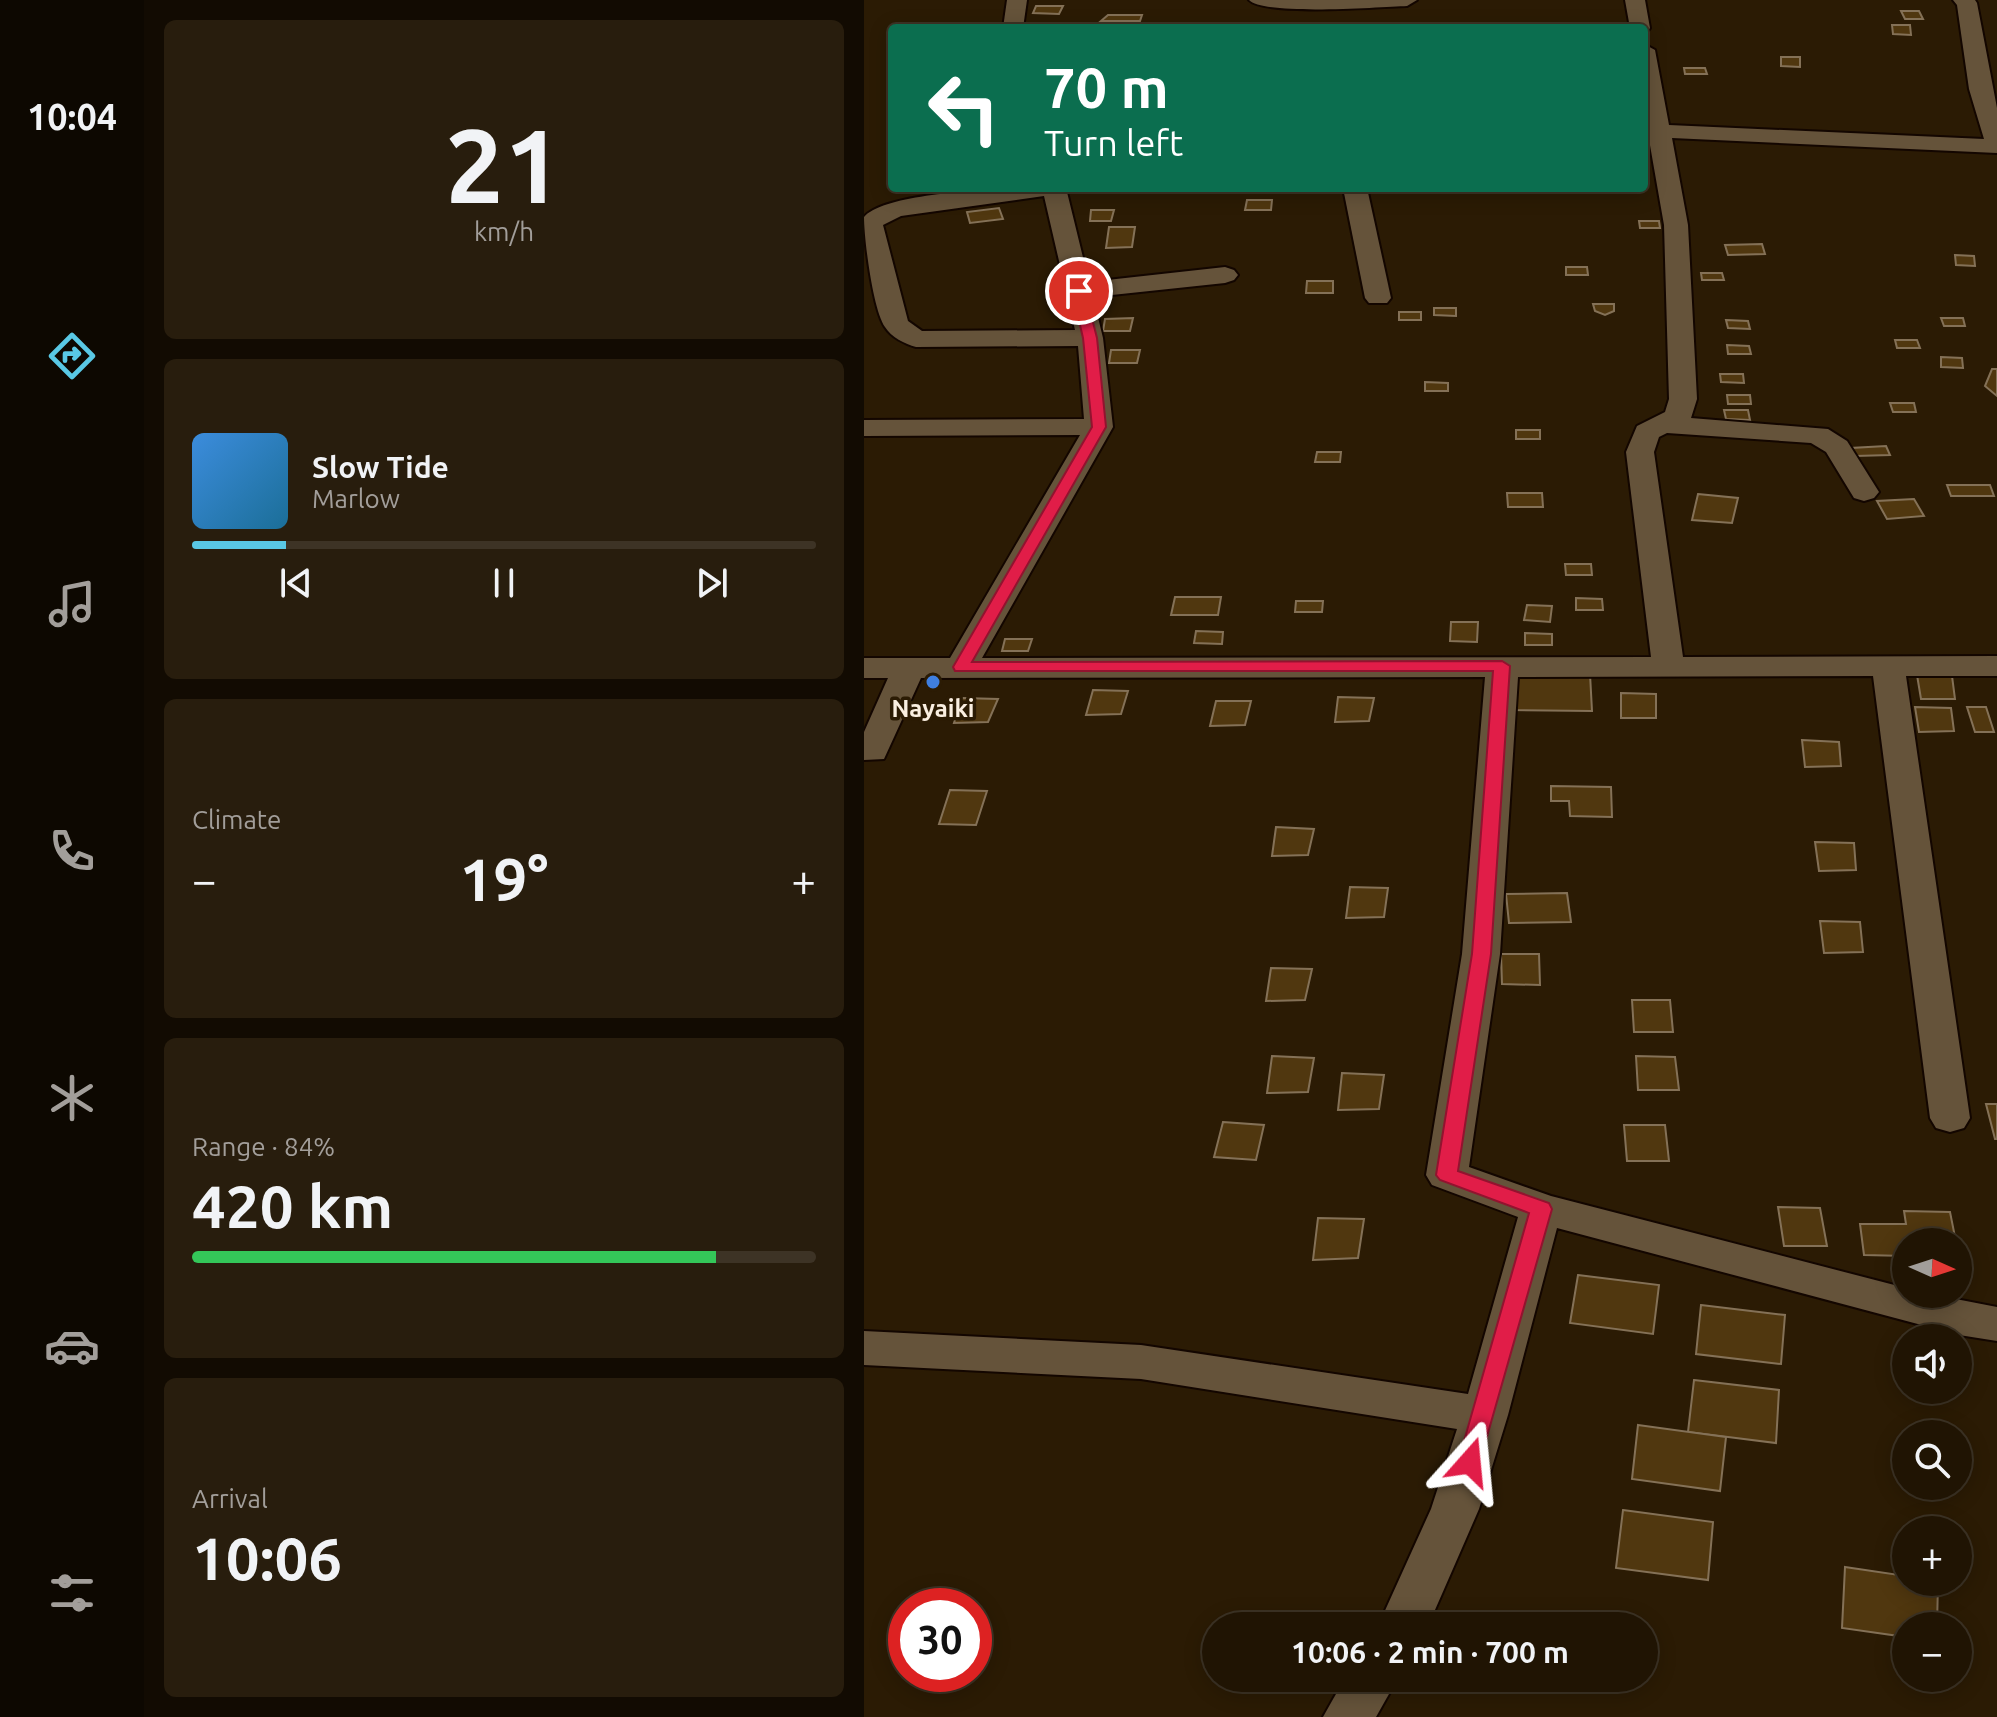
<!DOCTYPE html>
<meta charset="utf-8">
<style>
body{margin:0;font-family:Ubuntu,sans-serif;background:#281d0d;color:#f1f3f6;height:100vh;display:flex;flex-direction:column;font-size:30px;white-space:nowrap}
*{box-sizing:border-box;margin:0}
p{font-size:26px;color:#a29e9a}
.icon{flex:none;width:44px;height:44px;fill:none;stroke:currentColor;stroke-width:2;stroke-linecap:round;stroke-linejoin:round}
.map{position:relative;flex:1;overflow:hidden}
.panel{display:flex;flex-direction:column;gap:20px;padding:20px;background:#120b02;width:720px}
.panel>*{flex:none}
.hud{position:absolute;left:24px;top:24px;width:760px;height:168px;border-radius:8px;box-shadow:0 4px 20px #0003,0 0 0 2px #3d3325;background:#0b6e4f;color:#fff;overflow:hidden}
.needle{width:52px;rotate:93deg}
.tools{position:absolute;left:1028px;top:1228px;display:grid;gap:16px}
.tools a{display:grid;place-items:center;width:80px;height:80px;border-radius:50%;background:#201403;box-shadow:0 4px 20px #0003,0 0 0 2px #3d3325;font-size:40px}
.speed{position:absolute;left:24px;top:1588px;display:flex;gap:16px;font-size:40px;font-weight:700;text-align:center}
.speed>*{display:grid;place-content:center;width:104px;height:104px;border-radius:50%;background:#201403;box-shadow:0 4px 20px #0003,0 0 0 2px #3d3325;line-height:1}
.speed .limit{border:12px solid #d22;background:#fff;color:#111}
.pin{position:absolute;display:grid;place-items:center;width:68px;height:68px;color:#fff;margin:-34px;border:4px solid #fff;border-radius:50%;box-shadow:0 2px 8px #0007}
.me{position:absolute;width:88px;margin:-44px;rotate:18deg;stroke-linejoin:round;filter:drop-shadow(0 0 6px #0008)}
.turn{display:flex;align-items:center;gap:28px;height:168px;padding:0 24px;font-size:36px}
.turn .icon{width:104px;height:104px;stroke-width:2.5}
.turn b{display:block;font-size:56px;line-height:68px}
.big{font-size:60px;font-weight:700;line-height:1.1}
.panel .card{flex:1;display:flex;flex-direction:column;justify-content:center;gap:12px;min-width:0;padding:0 28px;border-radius:12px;background:#281d0d}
.panel .dial{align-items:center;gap:0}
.dial b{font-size:104px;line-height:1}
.song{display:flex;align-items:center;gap:24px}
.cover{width:96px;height:96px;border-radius:12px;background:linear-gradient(135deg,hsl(210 70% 55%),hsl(200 70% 35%))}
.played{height:8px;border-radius:4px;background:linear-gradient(90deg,#59c8e5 15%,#3d3325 15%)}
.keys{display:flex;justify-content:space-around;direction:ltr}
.heat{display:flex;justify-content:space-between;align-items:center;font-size:44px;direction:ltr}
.charge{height:12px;border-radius:6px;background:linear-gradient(90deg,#34c759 84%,#3d3325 0)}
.trip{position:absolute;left:338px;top:1612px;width:456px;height:80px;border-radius:40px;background:#201403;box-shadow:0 4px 20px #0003,0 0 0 2px #3d3325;font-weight:700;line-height:80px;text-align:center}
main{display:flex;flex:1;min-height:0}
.menu{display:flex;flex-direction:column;width:144px;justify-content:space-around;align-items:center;background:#0d0801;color:#a29e9a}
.menu .icon{width:56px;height:56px}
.menu .active{color:#59c8e5}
.menu b{font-size:36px;color:#f1f3f6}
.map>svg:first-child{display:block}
.building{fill:#50370f;stroke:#847157;stroke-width:2}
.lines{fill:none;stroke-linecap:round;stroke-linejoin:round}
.minor-casing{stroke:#130600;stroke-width:4}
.minor{fill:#65533a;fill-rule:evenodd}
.route{fill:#e11d48;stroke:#92132f;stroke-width:2}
.shop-dot{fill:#3f7fe0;stroke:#2b1b04;stroke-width:3}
.labels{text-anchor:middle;stroke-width:7;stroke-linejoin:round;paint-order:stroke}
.poi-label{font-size:24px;font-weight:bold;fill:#faefe1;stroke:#2b1b04}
</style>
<main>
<nav class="menu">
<b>10:04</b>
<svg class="icon active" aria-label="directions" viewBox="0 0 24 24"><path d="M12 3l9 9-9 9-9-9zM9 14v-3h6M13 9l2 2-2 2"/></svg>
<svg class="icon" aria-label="music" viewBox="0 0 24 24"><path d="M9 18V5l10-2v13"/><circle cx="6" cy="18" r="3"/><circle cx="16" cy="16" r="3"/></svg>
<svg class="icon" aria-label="phone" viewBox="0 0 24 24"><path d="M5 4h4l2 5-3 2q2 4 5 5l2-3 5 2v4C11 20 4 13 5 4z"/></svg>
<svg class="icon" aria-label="climate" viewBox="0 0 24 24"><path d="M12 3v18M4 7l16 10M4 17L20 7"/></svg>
<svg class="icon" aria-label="car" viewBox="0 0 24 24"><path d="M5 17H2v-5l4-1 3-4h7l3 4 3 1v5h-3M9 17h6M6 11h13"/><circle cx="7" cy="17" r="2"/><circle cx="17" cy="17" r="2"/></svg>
<svg class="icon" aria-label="filters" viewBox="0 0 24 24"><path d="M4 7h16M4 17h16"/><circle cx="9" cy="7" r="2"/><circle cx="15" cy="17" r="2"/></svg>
</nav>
<section class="panel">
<div class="card dial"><b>21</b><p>km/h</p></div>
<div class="card">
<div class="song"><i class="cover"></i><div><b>Slow Tide</b><p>Marlow</p></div></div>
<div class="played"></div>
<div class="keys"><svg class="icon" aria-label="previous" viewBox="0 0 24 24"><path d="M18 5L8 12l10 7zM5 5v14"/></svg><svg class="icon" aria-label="pause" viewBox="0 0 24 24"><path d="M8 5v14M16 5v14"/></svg><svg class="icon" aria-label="next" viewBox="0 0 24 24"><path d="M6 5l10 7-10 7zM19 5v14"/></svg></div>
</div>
<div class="card"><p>Climate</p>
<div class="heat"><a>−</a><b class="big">19°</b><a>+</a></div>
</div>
<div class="card"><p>Range · 84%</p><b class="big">420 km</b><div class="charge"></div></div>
<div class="card"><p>Arrival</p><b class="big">10:06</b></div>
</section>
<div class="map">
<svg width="1133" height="1717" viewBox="0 0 1133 1717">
<rect width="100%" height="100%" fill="#2b1b04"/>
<g class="building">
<path d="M172 6H199L195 14 169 13Z"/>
<path d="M1037 11H1055L1059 19H1041Z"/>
<path d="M244 15H278L276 21H237Z"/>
<path d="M1028 25H1046L1047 35 1029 34Z"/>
<path d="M917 57H936V67L917 66Z"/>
<path d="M820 68H841L843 74H821Z"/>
<path d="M383 200H408L407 210H381Z"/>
<path d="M135 208 139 219 106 223 103 212Z"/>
<path d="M227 210H250L247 221H226Z"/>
<path d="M775 221H795L796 228H776Z"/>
<path d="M245 227H271L268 247 242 248Z"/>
<path d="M898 244 901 254 864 255 861 245Z"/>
<path d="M1091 255 1110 256 1111 266 1092 265Z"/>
<path d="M702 267H723L724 275H702Z"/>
<path d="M837 273H858L860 280H838Z"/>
<path d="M443 281H469V293H442Z"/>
<path d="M729 304H750V311L741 315 731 311Z"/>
<path d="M570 308H592V316L570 315Z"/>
<rect x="535" y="312" width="22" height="8"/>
<path d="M269 318 266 331H239L241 319Z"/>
<path d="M1077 318H1099L1101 326H1080Z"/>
<path d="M862 320 884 321 886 329 864 328Z"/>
<path d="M1031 340H1053L1056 348H1033Z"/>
<path d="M863 345 885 346 887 354H864Z"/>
<path d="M247 350H276L273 363H245Z"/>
<path d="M1077 357 1098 358 1099 368 1077 367Z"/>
<path d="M1128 369H1133V396L1121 386Z"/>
<path d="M856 374H879L880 383 857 382Z"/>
<path d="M561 382 584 383V391H561Z"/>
<path d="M863 395H886L887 404H864Z"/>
<path d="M1026 403H1050L1052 412H1029Z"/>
<path d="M860 410H884L886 420 862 419Z"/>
<rect x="652" y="430" width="24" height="9"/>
<path d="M1022 446 1026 455 991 456 987 448Z"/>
<path d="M453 452H477L476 462H451Z"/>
<path d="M1083 485H1126L1130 496H1087Z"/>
<path d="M643 493H678L679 507H644Z"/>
<path d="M834 494 874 498 868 523 828 520Z"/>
<path d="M1050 499 1060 516 1023 519 1013 501Z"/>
<path d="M701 564H727L728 575H702Z"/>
<path d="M311 597H357L354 615H307Z"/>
<path d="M712 598 738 599 739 610H712Z"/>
<path d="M432 601H459L458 612H431Z"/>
<path d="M663 605 688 606 686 622 660 620Z"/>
<path d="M587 622H614L613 642 586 641Z"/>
<path d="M332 631 359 632 358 644 330 643Z"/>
<path d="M661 633 688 634V645H661Z"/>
<path d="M141 639H168L164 651H138Z"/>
<path d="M647 673 726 674 728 711 646 710Z"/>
<path d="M1053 675 1088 676 1091 699H1057Z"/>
<path d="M229 690 264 691 257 714 222 715Z"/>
<path d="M757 693 792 694V718H757Z"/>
<path d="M474 697 510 698 505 721 471 722Z"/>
<path d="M98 698 134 699 124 722 90 723Z"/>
<path d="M352 701H387L381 725 346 726Z"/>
<path d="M1051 707 1087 708 1090 731 1055 732Z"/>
<path d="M1103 707H1122L1130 732H1111Z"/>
<path d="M938 740 975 742 977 766 941 767Z"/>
<path d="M687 786 747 787 748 817 706 816 705 801H687Z"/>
<path d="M86 790 123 791 112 825 75 824Z"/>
<path d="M412 827 450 829 444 855 408 856Z"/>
<path d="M951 842 990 843 992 870 955 871Z"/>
<path d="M486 887 524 888 520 917 482 918Z"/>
<path d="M703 893 707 922 645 923 642 894Z"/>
<path d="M956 921 996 922 999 952 960 953Z"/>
<path d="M637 954H675L676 985 638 984Z"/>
<path d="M407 968 448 969 441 1000 402 1001Z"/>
<path d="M768 1000H806L809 1032H770Z"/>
<path d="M408 1056 450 1058 444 1092 403 1093Z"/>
<path d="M772 1056 811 1057 815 1090H774Z"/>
<path d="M478 1073 520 1075 515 1109 474 1110Z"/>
<path d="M1122 1104H1133V1139H1131Z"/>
<path d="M359 1122 400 1125 392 1160 350 1157Z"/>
<path d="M760 1125H801L805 1161H763Z"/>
<path d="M914 1207 956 1208 963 1246H920Z"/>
<path d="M1040 1211 1086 1212 1092 1242H1042V1256L1000 1255 996 1224H1042Z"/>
<path d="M454 1218 500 1219 494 1258 449 1260Z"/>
<path d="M714 1275 795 1285 789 1334 706 1323Z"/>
<path d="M837 1305 921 1315 917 1364 832 1354Z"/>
<path d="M830 1380 915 1390 912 1443 824 1432Z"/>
<path d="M774 1425 862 1437 856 1491 768 1479Z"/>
<path d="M759 1510 849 1522 844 1580 752 1568Z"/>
<path d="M981 1567 1042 1576V1582H1074L1073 1626H1042V1637L978 1628Z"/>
</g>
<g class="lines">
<defs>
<g id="minor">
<path d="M143 0H163L159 28H139Z"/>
<path d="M385 0H553L543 6C516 7 400 16 385 0Z"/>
<path d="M761 0H781L786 28 783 32 780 33V28H766Z"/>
<path d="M1089 0H1111L1113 3 1133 108V153L808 138 824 225 833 399 827 418 964 429 983 441 1015 492 1010 498 1000 501 990 498 962 452 947 443 803 433 795 437 790 452 819 657 1133 656V676H1042L1106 1118 1100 1128 1086 1132 1072 1128 1066 1118 1009 676 654 677 636 954 605 1167 687 1196 1042 1288V1294H1066L1133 1307V1341L1095 1335 693 1228 644 1415 615 1509 564 1626H514L567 1509 593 1429 277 1379 0 1365V1331L277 1345 604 1394 654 1217 568 1185 562 1175 598 954 621 677 57 678 20 759 0 760V732L24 678H0V658H86L216 435 0 436V420L220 419 214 346 52 347C41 344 27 337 21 327 9 310 0 239 0 217 24 189 163 188 202 188L225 282 361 267 370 270 374 275 370 280 361 283 229 297 239 338 249 427 118 658 787 657 762 452 773 426 801 412 805 399 800 225 780 111V44L791 50 805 125 1120 139 1105 89 1093 5ZM180 196 211 330 58 331 44 321 19 225 37 216Z"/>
<path d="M479 188H503L527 298 523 303H505L501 298Z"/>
<path d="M481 1678H534L512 1717H459Z"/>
</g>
</defs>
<use href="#minor" class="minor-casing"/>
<use href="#minor" class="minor"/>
</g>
<path class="route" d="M215 287 221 291 233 338 242 427 108 662 638 661 646 666 627 954 594 1171 685 1203 688 1209 614 1468 606 1471 598 1468 594 1462 665 1213 576 1180 572 1175 608 954 629 671H91L89 667 228 427 219 338 208 291Z"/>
<circle class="shop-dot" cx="69" cy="682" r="8"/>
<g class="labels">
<g class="poi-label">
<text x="69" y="717">Nayaiki</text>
</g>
</g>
</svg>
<div class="tools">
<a><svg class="needle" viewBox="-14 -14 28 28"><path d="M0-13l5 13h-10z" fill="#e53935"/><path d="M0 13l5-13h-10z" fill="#a29e9a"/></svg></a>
<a><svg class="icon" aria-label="sound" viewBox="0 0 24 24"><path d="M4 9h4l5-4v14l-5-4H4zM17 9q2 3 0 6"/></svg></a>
<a><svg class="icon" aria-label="search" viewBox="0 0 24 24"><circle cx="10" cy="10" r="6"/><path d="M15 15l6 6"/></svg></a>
<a>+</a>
<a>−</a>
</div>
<div class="speed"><div class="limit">30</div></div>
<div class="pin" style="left:215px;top:291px;background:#d93025"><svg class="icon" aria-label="arrive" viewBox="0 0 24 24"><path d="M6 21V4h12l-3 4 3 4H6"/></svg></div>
<svg class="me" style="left:606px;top:1462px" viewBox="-20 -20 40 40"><path d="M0-17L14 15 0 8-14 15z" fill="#e11d48" stroke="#fff" stroke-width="4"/></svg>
<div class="trip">10:06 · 2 min · 700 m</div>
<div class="hud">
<div class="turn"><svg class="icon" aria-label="left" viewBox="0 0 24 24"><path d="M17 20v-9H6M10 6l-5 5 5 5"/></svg><div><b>70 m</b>Turn left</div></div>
</div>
</div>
</main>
